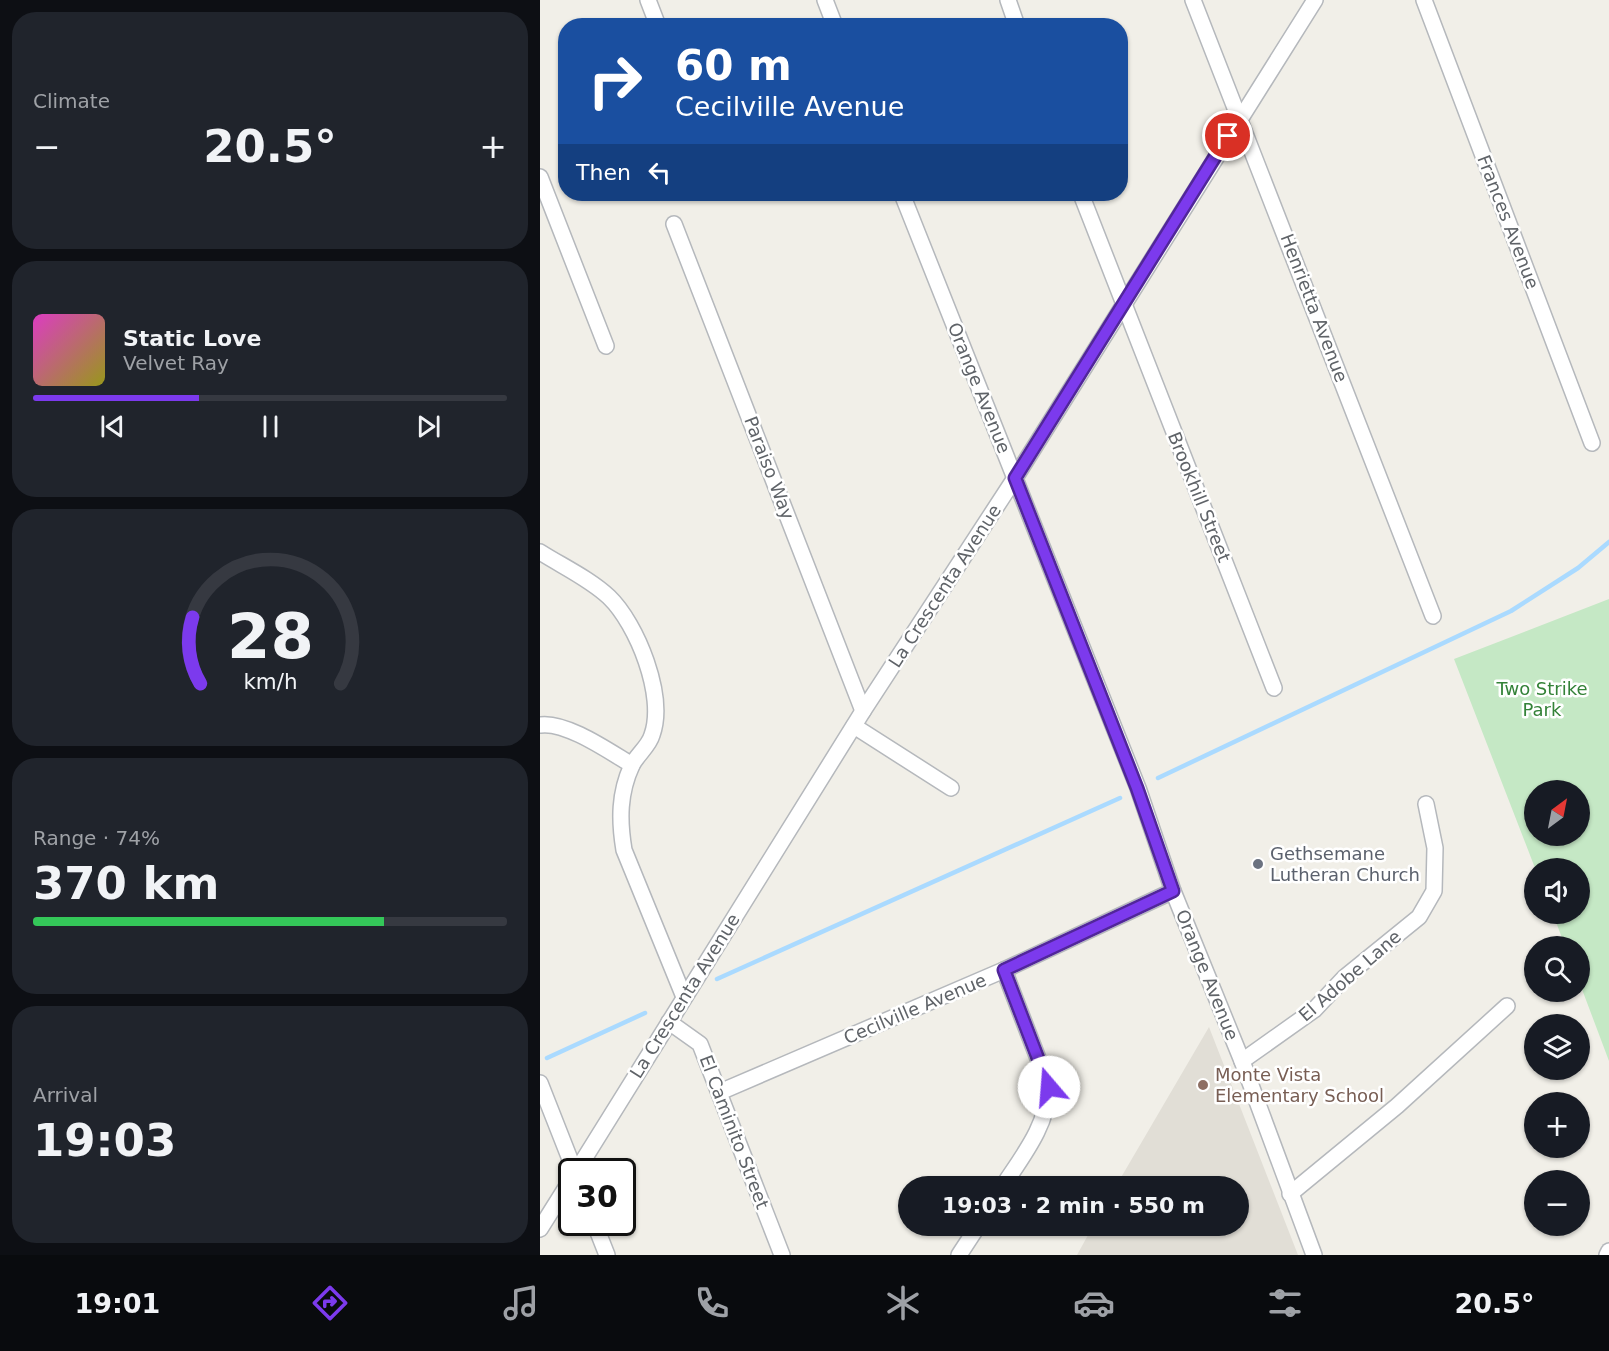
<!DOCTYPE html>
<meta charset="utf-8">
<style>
body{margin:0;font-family:"DejaVu Sans",sans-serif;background:#20242c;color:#f1f3f6;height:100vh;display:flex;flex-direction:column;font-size:22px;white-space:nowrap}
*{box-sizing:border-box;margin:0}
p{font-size:20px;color:#9ea1a6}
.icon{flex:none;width:33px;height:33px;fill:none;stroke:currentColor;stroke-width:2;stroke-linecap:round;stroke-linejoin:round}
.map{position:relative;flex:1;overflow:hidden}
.sheet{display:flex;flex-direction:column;gap:12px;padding:12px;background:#0d0f14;width:540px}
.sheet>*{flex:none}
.top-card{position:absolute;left:18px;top:18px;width:570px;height:183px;border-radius:24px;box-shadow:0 2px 4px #0004;background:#1a4fa0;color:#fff;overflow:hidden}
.needle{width:39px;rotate:32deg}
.tools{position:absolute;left:984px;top:780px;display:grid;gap:12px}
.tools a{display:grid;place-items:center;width:66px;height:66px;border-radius:50%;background:#171b24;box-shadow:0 2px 4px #0004;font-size:30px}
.speed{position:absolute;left:18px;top:1158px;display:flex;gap:12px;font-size:30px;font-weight:700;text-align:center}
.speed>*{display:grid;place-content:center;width:78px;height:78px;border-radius:50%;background:#171b24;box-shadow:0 2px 4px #0004;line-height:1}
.speed .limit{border:3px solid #111;border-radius:9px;background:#fff;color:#111}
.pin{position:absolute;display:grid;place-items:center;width:51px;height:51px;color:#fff;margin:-26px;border:3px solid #fff;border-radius:50%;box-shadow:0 2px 6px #0007}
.me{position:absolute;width:66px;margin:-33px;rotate:342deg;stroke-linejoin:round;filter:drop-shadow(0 0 4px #0008)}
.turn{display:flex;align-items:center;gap:21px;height:126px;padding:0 18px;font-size:27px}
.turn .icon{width:78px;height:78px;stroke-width:2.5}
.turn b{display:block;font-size:42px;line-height:51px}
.then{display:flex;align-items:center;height:57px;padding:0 18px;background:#0003;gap:12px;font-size:22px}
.big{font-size:45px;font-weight:800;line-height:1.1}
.sheet .card{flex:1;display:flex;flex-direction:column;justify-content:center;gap:9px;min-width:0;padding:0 21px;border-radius:24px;background:#20242c}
.sheet .dial{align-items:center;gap:0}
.dial svg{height:156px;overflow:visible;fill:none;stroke:#363941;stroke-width:7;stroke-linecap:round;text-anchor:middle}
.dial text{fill:#f1f3f6;stroke:none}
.song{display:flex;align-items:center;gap:18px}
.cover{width:72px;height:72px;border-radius:9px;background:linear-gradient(135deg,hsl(310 70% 55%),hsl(60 70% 35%))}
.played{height:6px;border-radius:3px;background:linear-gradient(90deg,#7c3aed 35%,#363941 35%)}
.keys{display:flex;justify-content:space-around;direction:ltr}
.heat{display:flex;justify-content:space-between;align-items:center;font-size:33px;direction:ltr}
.charge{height:9px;border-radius:4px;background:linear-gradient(90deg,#34c759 74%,#363941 0)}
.trip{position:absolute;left:358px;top:1176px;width:351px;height:60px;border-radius:30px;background:#171b24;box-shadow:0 2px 4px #0004;font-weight:800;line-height:60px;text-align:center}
.dock{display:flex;height:96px;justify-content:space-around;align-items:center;background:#090b0e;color:#9ea1a6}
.dock .icon{width:42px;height:42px}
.dock .selected{color:#7c3aed}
.dock b{font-size:27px;color:#f1f3f6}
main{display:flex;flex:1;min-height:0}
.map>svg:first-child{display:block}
.education{fill:#e1ded6}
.green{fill:#c5e8c5;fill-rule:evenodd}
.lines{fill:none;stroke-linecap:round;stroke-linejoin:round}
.stream{stroke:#aadaff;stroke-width:4.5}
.minor-casing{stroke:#b5b8bc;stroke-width:18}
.minor{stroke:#fff;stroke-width:15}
.route-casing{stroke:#51269a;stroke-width:15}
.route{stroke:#7c3aed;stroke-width:10}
.worship-dot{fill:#6b7280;stroke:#fff;stroke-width:2}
.education-dot{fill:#8d6e63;stroke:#fff;stroke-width:2}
.labels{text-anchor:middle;stroke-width:5;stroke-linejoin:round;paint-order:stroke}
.street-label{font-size:18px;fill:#5f6368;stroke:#fff}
.park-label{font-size:18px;fill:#348238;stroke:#fff}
.worship-label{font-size:18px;fill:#5b616d;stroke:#fff;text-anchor:start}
.education-label{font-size:18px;fill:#785e54;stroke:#fff;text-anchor:start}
</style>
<main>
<section class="sheet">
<div class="card"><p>Climate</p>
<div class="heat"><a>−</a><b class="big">20.5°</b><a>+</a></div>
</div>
<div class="card">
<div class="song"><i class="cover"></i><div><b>Static Love</b><p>Velvet Ray</p></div></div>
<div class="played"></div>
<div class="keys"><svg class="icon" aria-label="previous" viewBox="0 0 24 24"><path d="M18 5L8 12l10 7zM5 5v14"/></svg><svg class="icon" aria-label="pause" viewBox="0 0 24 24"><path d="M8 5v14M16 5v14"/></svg><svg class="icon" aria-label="next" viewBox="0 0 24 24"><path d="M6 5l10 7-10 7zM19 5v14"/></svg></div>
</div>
<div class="card dial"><svg viewBox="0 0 100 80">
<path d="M14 69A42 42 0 1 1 86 69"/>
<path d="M14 69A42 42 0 0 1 10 35" stroke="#7c3aed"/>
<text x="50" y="56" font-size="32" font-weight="700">28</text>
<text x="50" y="72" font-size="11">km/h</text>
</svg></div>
<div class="card"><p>Range · 74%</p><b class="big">370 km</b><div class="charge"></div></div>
<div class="card"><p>Arrival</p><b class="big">19:03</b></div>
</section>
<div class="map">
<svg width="1069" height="1255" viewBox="0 0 1069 1255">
<rect width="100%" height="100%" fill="#f1efe8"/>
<path class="education" d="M669 1027 758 1255H537L553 1226H699V1186H576Z"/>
<path class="green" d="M1069 599V1061L1040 984V946H1025L1013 914H1040V868H995L914 659ZM994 790H1040V836H994Z"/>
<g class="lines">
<g class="stream">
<path d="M618 778 971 611 1038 568 1069 542"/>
<path d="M177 979 580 798"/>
<path d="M7 1058 105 1013"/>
</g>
<defs>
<g id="minor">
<path d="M108 0 118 26"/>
<path d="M285 0 295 26"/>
<path d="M468 0 477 26"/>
<path d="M653 0 893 616"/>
<path d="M884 0 1052 443"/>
<path d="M0 177 66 346"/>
<path d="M362 194 598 788 633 891 702 1061 774 1255"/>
<path d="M541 194 734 688"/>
<path d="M134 224 323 711"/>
<path d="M0 552C22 566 50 579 69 597 97 624 126 696 112 735 109 746 97 755 92 765 79 793 79 820 84 850L144 997"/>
<path d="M0 725C26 721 70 752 92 765"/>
<path d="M314 726 411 788"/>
<path d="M129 1022 160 1044 242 1255"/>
<path d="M702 1061 774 1010 805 977 879 917 894 891 895 848 886 804"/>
<path d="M0 1083 35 1172"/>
<path d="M180 1092 464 970 633 891"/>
<path d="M36 1172 323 711 475 478 775 0"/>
<path d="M463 1186C484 1154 507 1126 509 1087L464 970"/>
<path d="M750 1194 857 1106 967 1006"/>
<path d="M54 1222 67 1255"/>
<path d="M0 1229 32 1178"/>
<path d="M419 1255 438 1226"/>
<path d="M1067 1255 1069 1251"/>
</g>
</defs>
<use href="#minor" class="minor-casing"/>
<use href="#minor" class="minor"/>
</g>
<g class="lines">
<defs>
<path id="route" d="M509 1087 464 970 633 891 597 788 475 478 688 136"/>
</defs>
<use href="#route" class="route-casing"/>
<use href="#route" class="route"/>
</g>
<circle class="worship-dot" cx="718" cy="864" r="6"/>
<circle class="education-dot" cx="663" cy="1085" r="6"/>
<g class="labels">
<g class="street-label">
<text transform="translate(968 222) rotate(69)" y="6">Frances Avenue</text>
<text transform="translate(774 308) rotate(69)" y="6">Henrietta Avenue</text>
<text transform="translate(439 388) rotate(68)" y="6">Orange Avenue</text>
<text transform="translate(229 468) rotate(69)" y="6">Paraiso Way</text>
<text transform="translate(659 497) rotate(68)" y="6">Brookhill Street</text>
<text transform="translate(405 586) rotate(-57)" y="6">La Crescenta Avenue</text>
<text transform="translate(667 975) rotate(68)" y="6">Orange Avenue</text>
<text transform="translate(810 976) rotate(-41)" y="6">El Adobe Lane</text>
<text transform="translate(145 996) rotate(-58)" y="6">La Crescenta Avenue</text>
<text transform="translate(375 1009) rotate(-23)" y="6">Cecilville Avenue</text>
<text transform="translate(194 1132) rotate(69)" y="6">El Caminito Street</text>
</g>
<g class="park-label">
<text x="1002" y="695">Two Strike<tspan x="1002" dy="21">Park</tspan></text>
</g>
<g class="worship-label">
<text x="730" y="860">Gethsemane<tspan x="730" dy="21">Lutheran Church</tspan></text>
</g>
<g class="education-label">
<text x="675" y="1081">Monte Vista<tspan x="675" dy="21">Elementary School</tspan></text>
</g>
</g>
</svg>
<div class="tools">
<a><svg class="needle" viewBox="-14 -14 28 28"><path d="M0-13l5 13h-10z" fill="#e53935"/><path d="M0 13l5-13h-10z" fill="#9ea1a6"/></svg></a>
<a><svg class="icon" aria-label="sound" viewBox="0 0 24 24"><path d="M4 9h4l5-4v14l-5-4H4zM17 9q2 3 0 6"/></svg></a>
<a><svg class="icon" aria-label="search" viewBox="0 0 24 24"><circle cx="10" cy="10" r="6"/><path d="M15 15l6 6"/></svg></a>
<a><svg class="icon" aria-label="layers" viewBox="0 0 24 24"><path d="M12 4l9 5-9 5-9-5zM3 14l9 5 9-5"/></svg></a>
<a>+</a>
<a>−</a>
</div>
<div class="speed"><div class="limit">30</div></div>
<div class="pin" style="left:688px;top:136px;background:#d93025"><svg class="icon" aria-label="arrive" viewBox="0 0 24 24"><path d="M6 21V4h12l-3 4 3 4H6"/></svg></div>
<svg class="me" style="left:509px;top:1087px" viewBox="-20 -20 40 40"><circle r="19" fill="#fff"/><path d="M0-13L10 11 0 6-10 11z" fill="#7c3aed"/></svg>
<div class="trip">19:03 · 2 min · 550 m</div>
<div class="top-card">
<div class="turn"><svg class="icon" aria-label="right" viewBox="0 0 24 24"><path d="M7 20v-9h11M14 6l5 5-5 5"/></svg><div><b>60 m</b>Cecilville Avenue</div></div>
<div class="then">Then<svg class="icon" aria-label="left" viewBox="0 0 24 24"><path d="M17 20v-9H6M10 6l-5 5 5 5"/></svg></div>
</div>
</div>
</main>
<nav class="dock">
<b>19:01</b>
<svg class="icon selected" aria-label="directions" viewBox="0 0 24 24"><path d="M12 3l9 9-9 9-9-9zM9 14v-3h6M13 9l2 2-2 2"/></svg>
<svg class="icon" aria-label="music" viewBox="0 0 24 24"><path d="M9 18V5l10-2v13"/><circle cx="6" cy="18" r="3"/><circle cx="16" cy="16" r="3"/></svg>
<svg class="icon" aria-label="phone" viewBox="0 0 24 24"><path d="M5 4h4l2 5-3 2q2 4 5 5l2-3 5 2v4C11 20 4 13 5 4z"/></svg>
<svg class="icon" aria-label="climate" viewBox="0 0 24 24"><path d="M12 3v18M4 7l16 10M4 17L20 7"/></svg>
<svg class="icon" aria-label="car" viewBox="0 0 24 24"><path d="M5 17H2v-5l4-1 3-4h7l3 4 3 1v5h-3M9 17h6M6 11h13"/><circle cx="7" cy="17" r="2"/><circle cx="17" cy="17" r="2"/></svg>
<svg class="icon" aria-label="filters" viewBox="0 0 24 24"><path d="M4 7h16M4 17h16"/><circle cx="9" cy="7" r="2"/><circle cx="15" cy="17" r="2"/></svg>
<b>20.5°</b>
</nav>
